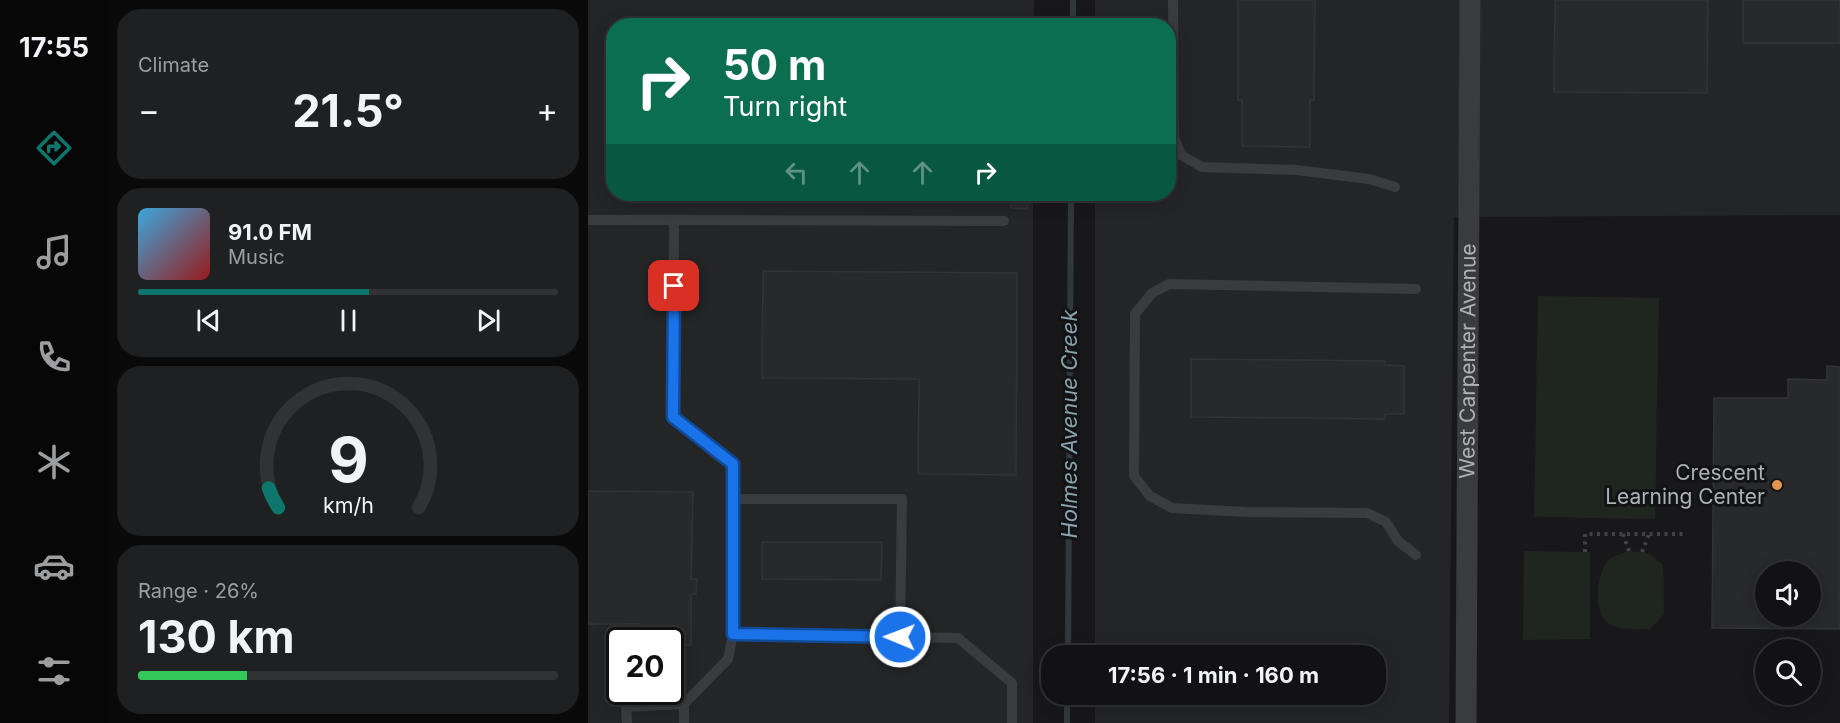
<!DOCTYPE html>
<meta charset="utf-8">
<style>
body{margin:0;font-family:Inter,sans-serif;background:#1f2022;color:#f1f3f6;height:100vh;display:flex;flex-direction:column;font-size:22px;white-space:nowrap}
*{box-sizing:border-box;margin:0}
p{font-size:20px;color:#9c9ea0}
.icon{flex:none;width:33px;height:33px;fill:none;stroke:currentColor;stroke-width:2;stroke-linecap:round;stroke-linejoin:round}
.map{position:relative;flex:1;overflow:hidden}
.drawer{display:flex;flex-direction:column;gap:9px;padding:9px;background:#0a0a0b;width:480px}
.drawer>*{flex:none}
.banner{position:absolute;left:18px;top:18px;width:570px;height:183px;border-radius:24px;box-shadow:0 3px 15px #0003,0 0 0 2px #313234;background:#0b6e4f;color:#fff;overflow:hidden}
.controls{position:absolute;left:1167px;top:561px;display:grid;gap:12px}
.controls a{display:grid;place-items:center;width:66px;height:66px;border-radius:50%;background:#121214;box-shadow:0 3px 15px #0003,0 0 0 2px #313234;font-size:30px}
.speed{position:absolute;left:18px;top:627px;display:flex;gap:12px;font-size:30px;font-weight:700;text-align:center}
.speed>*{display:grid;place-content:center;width:78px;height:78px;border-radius:50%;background:#121214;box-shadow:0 3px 15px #0003,0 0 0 2px #313234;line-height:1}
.speed .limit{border:3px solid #111;border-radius:9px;background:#fff;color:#111}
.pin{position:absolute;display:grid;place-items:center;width:51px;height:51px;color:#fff;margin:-26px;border-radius:12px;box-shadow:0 3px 9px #0006}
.me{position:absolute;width:66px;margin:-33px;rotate:271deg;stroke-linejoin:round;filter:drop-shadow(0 0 4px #0008)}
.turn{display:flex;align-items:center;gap:21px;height:126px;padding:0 18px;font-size:27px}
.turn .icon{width:78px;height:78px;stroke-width:2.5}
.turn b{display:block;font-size:42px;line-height:51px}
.lanes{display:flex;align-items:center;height:57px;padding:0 18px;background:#0003;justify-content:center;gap:30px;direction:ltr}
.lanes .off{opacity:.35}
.big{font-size:45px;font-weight:700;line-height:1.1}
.drawer .widget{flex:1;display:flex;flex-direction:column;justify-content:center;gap:9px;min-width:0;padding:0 21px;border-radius:24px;background:#1f2022}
.drawer .dial{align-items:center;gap:0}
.dial svg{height:156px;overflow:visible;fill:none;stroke:#313234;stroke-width:7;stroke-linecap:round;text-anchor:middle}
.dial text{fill:#f1f3f6;stroke:none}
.song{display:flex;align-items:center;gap:18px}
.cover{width:72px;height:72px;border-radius:9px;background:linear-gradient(135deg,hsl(200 70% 55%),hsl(0 70% 35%))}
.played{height:6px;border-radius:3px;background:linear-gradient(90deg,#0f766e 55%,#313234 55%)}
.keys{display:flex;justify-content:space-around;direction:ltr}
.heat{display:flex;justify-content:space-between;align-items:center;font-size:33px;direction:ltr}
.charge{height:9px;border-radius:4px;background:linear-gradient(90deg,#34c759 26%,#313234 0)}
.trip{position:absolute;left:453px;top:645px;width:345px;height:60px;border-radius:24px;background:#121214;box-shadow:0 3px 15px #0003,0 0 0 2px #313234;font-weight:700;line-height:60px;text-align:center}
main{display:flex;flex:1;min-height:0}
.tabs{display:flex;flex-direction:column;width:108px;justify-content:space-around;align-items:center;background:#070708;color:#9c9ea0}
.tabs .icon{width:42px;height:42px}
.tabs .current{color:#0f766e}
.tabs b{font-size:27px;color:#f1f3f6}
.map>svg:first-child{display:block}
.built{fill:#242527;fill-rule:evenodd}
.green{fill:#1f251f}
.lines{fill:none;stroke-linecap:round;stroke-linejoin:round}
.stream{stroke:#2f393d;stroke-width:6}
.building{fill:#28292b;stroke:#323336;stroke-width:1.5;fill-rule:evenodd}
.path{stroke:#404245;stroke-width:4;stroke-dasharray:3 4.5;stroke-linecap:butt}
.service{stroke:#3a3b3f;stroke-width:10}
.minor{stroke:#3a3b3f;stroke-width:21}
.route-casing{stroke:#114b97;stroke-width:15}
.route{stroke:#1a73e8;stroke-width:10}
.poi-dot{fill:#e0964b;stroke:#131315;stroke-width:2}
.labels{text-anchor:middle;stroke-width:6;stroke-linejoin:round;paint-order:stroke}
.street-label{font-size:21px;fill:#acb2b8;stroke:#131315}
.poi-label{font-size:21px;fill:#acb2b8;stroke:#131315;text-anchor:end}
.water-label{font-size:22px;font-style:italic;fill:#87a3af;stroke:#131315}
</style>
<main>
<nav class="tabs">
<b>17:55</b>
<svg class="icon current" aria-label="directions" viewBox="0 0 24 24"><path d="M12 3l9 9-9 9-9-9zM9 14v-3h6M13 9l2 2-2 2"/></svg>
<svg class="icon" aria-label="music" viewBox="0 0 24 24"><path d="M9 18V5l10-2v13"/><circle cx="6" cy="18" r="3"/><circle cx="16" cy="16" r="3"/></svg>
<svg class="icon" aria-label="phone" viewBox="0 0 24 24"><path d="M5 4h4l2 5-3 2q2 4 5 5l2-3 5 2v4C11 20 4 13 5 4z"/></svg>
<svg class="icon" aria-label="climate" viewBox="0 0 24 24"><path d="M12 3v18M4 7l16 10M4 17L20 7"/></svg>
<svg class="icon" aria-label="car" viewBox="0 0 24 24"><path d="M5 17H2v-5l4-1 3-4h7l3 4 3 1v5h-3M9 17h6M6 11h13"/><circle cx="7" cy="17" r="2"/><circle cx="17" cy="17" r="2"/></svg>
<svg class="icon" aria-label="filters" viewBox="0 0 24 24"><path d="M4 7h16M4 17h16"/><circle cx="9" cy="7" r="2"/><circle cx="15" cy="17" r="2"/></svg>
</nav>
<section class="drawer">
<div class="widget"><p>Climate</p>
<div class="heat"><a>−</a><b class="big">21.5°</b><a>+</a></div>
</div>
<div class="widget">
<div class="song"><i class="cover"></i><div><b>91.0 FM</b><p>Music</p></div></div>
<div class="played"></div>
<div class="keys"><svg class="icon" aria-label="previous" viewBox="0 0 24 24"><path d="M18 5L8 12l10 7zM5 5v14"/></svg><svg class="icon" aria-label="pause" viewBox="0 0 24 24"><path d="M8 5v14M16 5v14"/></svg><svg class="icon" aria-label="next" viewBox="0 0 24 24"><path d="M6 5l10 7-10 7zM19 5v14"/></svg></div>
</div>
<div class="widget dial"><svg viewBox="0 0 100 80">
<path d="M14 69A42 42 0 1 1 86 69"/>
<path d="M14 69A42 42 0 0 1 9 59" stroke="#0f766e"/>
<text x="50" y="56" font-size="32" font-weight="700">9</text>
<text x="50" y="72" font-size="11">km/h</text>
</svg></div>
<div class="widget"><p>Range · 26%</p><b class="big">130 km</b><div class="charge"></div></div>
</section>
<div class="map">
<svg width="1252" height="723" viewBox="0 0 1252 723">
<rect width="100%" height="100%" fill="#18181a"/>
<g class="built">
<path d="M0 0H446V25L26 26V194H445V723H0ZM32 640H82V692H32Z"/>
<path d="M507 0H1252V215L866 217 861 723H507V695L788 694V656L507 655V194H580V26L507 25Z"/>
</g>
<g class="green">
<path d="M950 296 1071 298 1067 519 946 517Z"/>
<path d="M936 551 1002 552V639L935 640Z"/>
<path d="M1041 551 1061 553 1075 565 1076 614 1062 629C1049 630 1032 631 1020 623 1004 611 1008 570 1023 558 1028 555 1036 553 1041 551Z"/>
</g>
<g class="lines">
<g class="stream">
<path d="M485 26V0"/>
<path d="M480 656 483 194"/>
<path d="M479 723V694"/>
</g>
</g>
<g class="building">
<path d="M650 0H727L726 100H722V147L654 146V100H650Z"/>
<path d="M967 0H1120L1119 93 966 92Z"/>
<rect x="1155" y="0" width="97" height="43"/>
<path d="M424 194H440L439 209 423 208Z"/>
<path d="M175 271 429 273 428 475 330 474 331 379 174 378Z"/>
<path d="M603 359 797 361V365L816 366V414H797V419L603 417Z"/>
<path d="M1239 366 1252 367V629L1124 628 1126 398H1200V379L1239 380ZM1178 572H1222V616H1178Z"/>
<path d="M0 491 105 492 103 579H109L108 594H103V645H82V640H52V624H0Z"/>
<path d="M174 542H294L293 580 174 579Z"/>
</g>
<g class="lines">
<g class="path">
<path d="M1035 534 1041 551"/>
<path d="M997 552V534H1095"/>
<path d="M1054 552 1061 534"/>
</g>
<g class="service">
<path d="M585 0 586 137 593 155 614 167 709 170 781 179 807 187"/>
<path d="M0 220H86L85 417 145 464V634L140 659 96 704V723"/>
<path d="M86 220 416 221"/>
<path d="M828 289 581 284 564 293 547 314 546 476 562 496 584 508 657 512 779 513 798 522 810 541 828 555"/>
<path d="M145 499H314L312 637"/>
<path d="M145 634 370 638 424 683V723"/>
<path d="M39 723 38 707 96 704"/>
</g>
<path class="minor" id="s1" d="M878 723 882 0"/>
</g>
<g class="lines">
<defs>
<path id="route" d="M86 286 85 417 145 464V634L312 637"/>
</defs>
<use href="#route" class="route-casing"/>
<use href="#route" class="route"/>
</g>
<circle class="poi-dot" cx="1189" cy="485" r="6"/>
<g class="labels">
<g class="street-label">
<text dy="7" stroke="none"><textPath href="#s1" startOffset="362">West Carpenter Avenue</textPath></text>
</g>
<g class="poi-label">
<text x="1177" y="480">Crescent<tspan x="1177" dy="24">Learning Center</tspan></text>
</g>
<g class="water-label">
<text transform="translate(481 424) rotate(-90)" y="8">Holmes Avenue Creek</text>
</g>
</g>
</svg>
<div class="controls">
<a><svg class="icon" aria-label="sound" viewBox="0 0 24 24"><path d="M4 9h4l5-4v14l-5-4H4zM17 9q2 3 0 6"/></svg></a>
<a><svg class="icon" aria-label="search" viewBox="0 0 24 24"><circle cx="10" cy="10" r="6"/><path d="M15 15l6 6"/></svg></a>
</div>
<div class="speed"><div class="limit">20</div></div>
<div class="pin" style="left:86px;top:286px;background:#d93025"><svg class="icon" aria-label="arrive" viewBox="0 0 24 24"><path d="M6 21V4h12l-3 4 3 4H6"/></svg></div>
<svg class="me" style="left:312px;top:637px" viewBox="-20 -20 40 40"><circle r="17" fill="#1a73e8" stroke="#fff" stroke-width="3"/><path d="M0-11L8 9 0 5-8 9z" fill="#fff"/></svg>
<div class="trip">17:56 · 1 min · 160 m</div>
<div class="banner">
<div class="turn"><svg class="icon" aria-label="right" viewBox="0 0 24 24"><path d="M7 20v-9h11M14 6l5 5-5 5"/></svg><div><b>50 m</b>Turn right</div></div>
<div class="lanes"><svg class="icon off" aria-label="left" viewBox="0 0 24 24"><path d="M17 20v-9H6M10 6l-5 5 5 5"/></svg><svg class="icon off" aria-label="ahead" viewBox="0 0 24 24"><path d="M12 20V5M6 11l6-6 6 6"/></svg><svg class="icon off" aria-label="ahead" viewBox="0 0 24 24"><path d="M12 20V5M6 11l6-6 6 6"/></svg><svg class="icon" aria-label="right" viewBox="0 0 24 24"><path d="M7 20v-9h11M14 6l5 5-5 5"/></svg></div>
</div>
</div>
</main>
